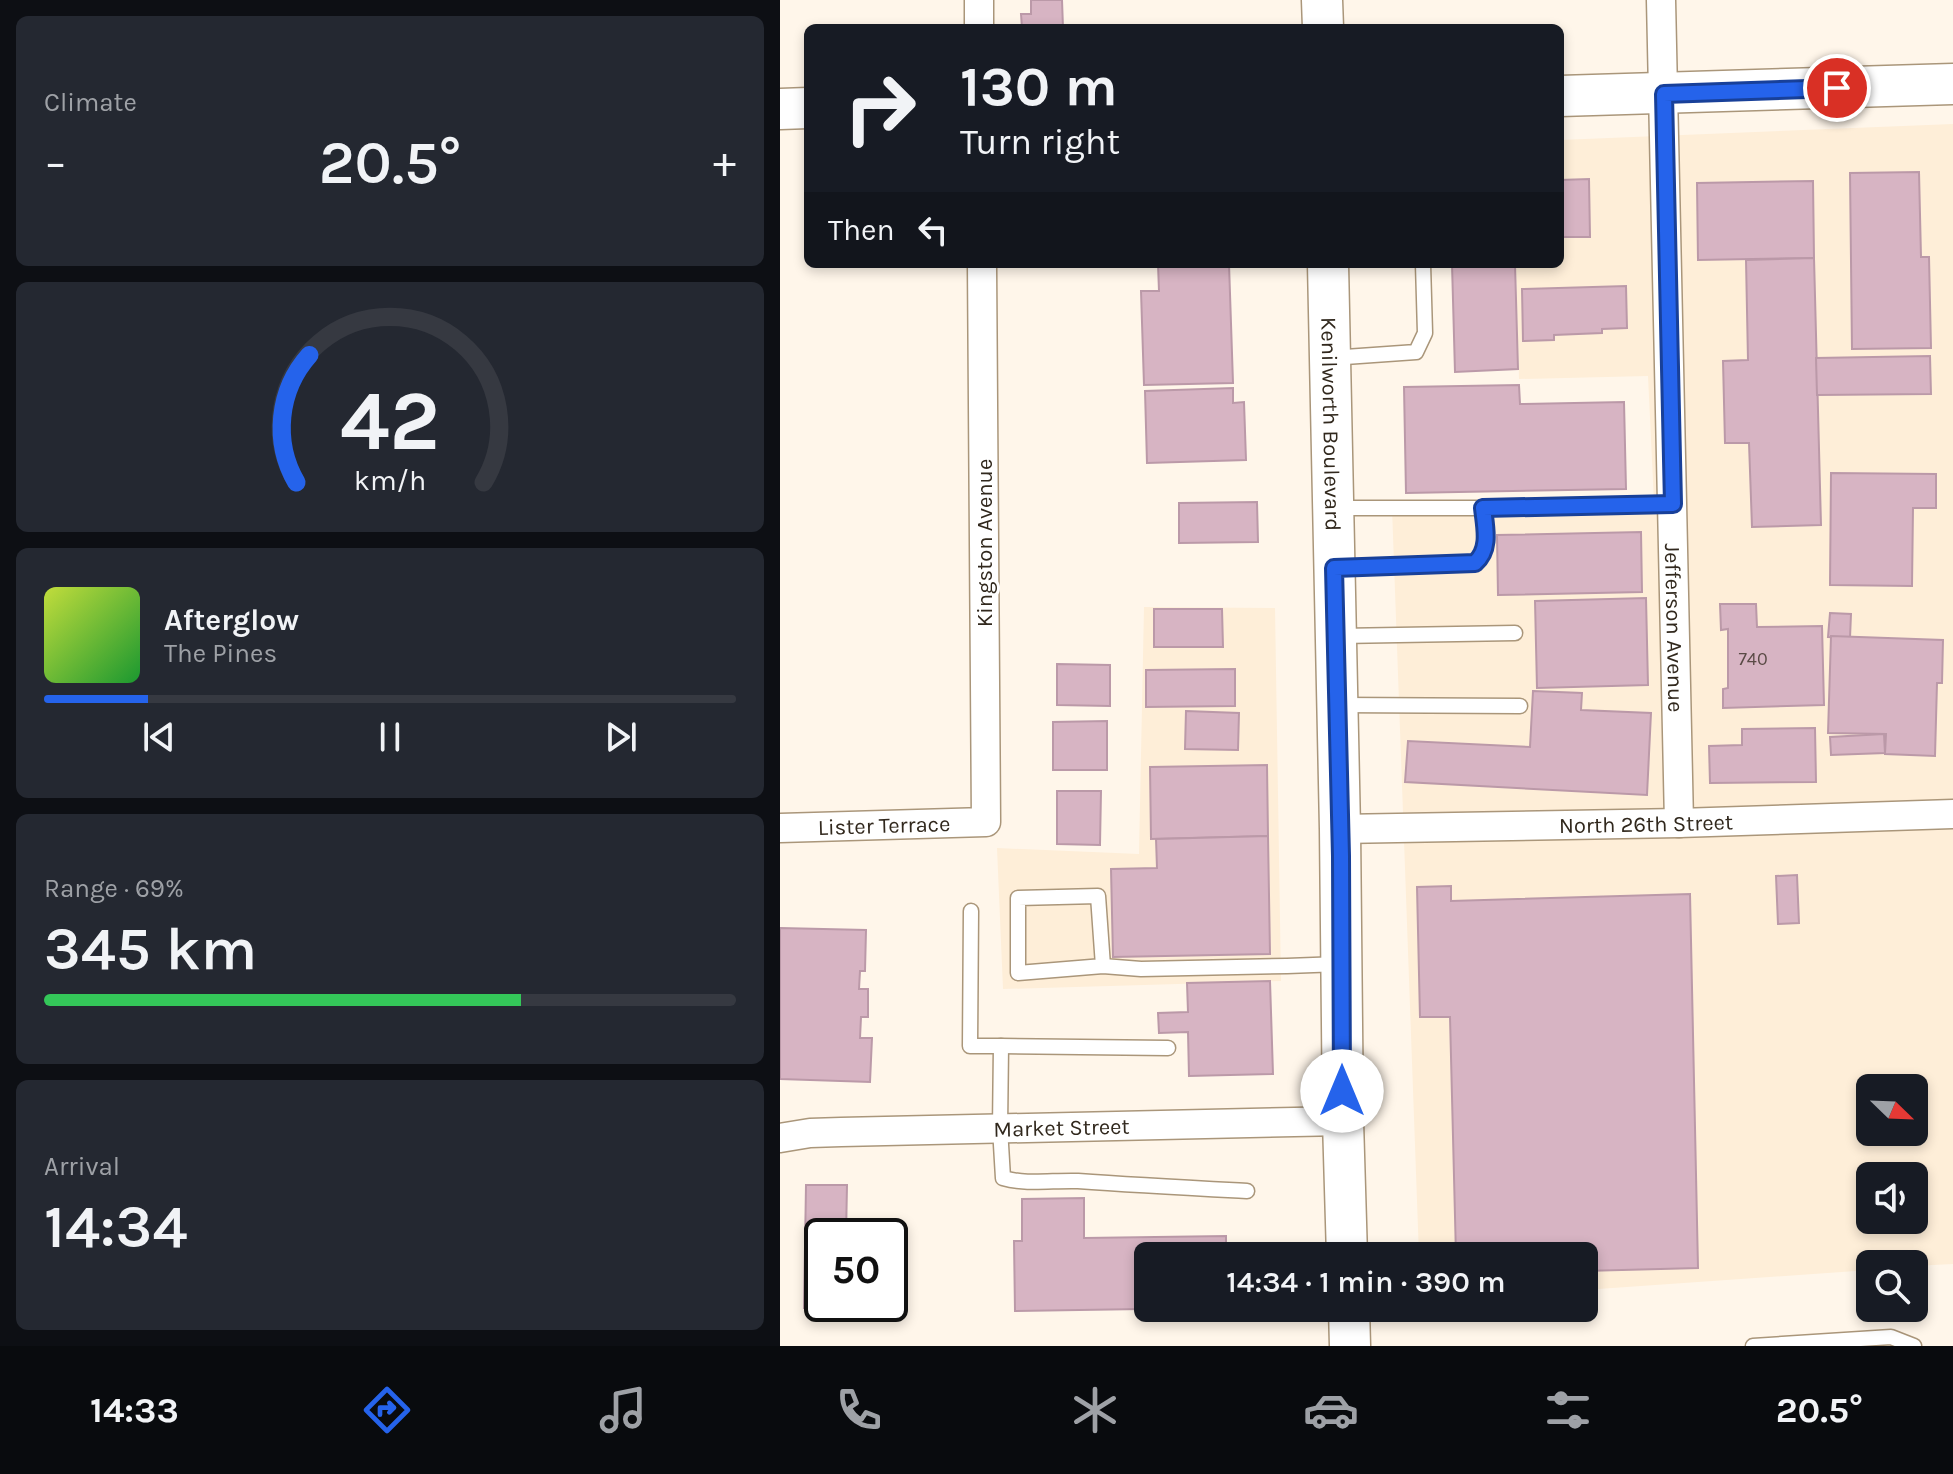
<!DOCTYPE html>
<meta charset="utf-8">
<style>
body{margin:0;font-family:Karla,sans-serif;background:#242831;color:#f1f3f6;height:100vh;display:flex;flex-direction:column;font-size:30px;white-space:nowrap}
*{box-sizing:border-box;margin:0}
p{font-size:26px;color:#9ea1a6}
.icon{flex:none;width:44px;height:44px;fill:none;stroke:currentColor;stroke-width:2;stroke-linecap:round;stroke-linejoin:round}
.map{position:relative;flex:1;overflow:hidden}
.sheet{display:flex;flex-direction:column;gap:16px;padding:16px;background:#0d0f14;width:780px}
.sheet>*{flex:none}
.hud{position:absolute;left:24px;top:24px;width:760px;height:244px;border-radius:12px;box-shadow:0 4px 12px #0003;background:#171b24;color:#f1f3f6;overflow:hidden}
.needle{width:52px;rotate:113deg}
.fabs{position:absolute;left:1076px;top:1074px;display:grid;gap:16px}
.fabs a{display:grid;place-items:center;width:72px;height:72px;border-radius:12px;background:#171b24;box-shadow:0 4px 12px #0003;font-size:40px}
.speed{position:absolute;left:24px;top:1218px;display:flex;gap:16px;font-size:40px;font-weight:700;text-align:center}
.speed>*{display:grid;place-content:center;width:104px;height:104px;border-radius:50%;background:#171b24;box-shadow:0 4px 12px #0003;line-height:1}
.speed .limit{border:4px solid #111;border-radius:12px;background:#fff;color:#111}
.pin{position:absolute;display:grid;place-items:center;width:68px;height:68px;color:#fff;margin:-34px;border:4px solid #fff;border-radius:50%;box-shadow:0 2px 8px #0007}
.me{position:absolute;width:88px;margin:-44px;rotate:0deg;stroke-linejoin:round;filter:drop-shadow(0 0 6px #0008)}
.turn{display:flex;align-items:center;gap:28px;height:168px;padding:0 24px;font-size:36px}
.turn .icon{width:104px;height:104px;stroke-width:2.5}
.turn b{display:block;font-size:56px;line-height:68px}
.then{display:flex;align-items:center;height:76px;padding:0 24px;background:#0003;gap:16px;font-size:30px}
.big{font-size:60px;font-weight:600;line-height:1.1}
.sheet .card{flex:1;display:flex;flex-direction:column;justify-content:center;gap:12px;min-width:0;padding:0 28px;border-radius:12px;background:#242831}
.sheet .dial{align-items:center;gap:0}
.dial svg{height:208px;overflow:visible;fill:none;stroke:#363941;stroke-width:7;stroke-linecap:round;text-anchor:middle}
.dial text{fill:#f1f3f6;stroke:none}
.song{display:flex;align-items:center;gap:24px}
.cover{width:96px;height:96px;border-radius:12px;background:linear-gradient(135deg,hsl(70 70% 55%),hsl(130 70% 35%))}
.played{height:8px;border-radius:4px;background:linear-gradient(90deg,#2563eb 15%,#363941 15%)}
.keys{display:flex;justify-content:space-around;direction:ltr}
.heat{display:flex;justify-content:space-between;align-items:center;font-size:44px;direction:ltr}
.charge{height:12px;border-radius:6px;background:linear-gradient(90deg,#34c759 69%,#363941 0)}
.trip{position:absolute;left:354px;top:1242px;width:464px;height:80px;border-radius:12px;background:#171b24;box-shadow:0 4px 12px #0003;font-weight:600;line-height:80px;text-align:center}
.dock{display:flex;height:128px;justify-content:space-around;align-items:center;background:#090b0e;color:#9ea1a6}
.dock .icon{width:56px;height:56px}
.dock .current{color:#2563eb}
.dock b{font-size:36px;color:#f1f3f6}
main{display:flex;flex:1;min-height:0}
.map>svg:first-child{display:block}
.built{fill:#feeed8;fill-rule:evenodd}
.building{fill:#d7b4c3;stroke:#bb99a8;stroke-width:2}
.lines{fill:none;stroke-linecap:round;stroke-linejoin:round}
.lane-casing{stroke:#aa967a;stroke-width:17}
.street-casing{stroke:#aa967a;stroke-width:31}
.secondary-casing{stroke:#aa967a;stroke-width:43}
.lane{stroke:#fff;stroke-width:14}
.street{stroke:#fff;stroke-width:28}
.secondary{stroke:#fff;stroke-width:40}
.route-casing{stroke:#184099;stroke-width:20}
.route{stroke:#2563eb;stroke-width:14}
.labels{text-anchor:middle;stroke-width:6;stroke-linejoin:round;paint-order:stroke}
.number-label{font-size:18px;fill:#5a4b46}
.street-label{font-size:22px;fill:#31281d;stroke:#fff}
</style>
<main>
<section class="sheet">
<div class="card"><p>Climate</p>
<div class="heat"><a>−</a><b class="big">20.5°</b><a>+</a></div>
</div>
<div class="card dial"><svg viewBox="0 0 100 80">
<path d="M14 69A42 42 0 1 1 86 69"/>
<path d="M14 69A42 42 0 0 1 19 20" stroke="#2563eb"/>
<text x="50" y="56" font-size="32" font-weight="700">42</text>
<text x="50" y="72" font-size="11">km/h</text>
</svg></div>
<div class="card">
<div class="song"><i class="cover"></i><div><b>Afterglow</b><p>The Pines</p></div></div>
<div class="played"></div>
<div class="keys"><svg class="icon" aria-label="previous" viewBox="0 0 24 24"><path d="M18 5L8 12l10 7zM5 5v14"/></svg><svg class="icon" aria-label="pause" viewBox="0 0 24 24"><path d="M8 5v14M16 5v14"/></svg><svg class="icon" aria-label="next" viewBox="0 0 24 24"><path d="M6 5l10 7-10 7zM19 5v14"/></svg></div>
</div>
<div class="card"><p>Range · 69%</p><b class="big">345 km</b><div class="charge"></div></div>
<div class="card"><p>Arrival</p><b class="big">14:34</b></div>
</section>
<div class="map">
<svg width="1173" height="1346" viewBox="0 0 1173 1346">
<rect width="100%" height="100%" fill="#fff6ea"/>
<g class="built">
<path d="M1173 124V1264L1134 1266V1264H1090V1270L804 1290V1256H639L612 508 874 502 868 376 739 379 736 264H780V140ZM1090 1088H1134V1132H1090ZM1090 1176H1134V1220H1090Z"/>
<path d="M364 607 495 608 501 981 223 989 217 848 359 854Z"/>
</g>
<g class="building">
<path d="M251 0H282L283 28H242L241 14H251Z"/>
<path d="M1139 172 1141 257H1149L1151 348 1072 349 1070 173Z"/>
<path d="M809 179 810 237H781L780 261V180Z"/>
<path d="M1033 181 1034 258 918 260 917 183Z"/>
<path d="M1034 258 1041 525 972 527 969 443H945L943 361 968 360 966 260Z"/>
<path d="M378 264H449L453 383 364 385 361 291H379Z"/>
<path d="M672 264H735L738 369 675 372Z"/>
<path d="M846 286 847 328 822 329V333L774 335V340L743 341 742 289Z"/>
<path d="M1150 356 1151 394 1037 395 1036 358Z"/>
<path d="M739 385 740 404 844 402 846 489 626 493 624 387Z"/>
<path d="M453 388V403L464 402 466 460 367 463 365 391Z"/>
<path d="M1051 473 1156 474V508H1133L1132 586 1050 585Z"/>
<path d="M477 502 478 542 399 543V503Z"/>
<path d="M861 532 862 592 718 595 717 535Z"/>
<path d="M866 598 868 685 757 688 755 601Z"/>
<path d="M940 604H976L977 627 1042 626 1044 705 943 708V689L948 688V629L941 630Z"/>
<path d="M374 609H442L443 647H374Z"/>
<path d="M1050 613 1071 614 1070 638 1048 637Z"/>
<path d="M1051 636 1163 640 1162 683H1157L1155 756 1105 754 1106 734 1048 733Z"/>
<path d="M277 664 330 665V706L277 705Z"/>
<path d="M455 669V706L366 707V670Z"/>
<path d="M753 691 802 693 801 710 871 713 867 795 625 782 628 741 750 747Z"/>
<path d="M406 711 459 713 458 750 405 749Z"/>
<path d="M327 721V770H273V722Z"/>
<path d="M1035 728 1036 782 930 783 929 746 962 745V729Z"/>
<path d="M1104 734 1105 753 1051 755 1050 737Z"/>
<path d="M487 765 488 836 371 839 370 767Z"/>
<path d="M277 791H321L320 845 277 844Z"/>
<path d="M488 836 490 954 333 957 331 869 377 868 376 839Z"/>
<path d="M1017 875 1019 923 998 924 996 876Z"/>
<path d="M671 886V901L910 894 918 1268 804 1271V1256H676L670 1017H640L637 887Z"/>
<path d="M0 928 86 930 85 971H80L79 989H88V1017H81L80 1038H92L90 1082 0 1079Z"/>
<path d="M490 981 493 1074 409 1076 408 1032 379 1033 378 1013 408 1012 407 983Z"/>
<path d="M26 1185H67L66 1236H42V1304H65V1309L24 1308Z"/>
<path d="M304 1198V1238L446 1236V1256H368V1308H426L235 1311 234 1241H242V1199Z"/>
</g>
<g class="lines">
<defs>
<g id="lane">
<path d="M551 358 636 352 645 333 643 264"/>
<path d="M555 508H703C705 527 711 549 695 563L559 568"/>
<path d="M703 508 893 504"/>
<path d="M560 636 735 633"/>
<path d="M558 705 740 706"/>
<path d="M191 911 190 1046H221L220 1128 223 1178C247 1185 273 1180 298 1181 354 1185 411 1188 467 1191"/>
<path d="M323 966 318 896 238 898V973L323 966 361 969 507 966 560 964"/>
<path d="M221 1046 388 1048"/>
<path d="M973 1346 1111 1337 1134 1346"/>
</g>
<g id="street">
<path d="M199 0V28"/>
<path id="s1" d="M881 0 899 823"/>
<path id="s2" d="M0 828 206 822 202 264"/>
<path id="s3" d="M560 829 899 823 1173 814"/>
<path id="s4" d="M0 1138 30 1133 61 1132 563 1121"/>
</g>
<g id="secondary">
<path d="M542 0 543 28"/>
<path d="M780 96 1173 84"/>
<path d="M0 109 28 108"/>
<path id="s5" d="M548 264 560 829 563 1121 567 1256"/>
<path d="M569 1308 570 1346"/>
</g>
</defs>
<use href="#lane" class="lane-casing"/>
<use href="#street" class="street-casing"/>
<use href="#secondary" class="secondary-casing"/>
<use href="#lane" class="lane"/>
<use href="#street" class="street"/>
<use href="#secondary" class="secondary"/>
</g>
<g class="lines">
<defs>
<path id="route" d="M562 1091 561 856 554 568 695 563C711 549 705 527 703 508L893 504 884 94 1057 88"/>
</defs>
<use href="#route" class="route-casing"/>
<use href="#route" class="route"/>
</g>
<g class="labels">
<g class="number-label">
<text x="973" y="665">740</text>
</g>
<g class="street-label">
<text dy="8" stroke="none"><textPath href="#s5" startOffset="160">Kenilworth Boulevard</textPath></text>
<text transform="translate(204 543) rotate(-90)" y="8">Kingston Avenue</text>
<text dy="8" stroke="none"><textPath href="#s1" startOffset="628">Jefferson Avenue</textPath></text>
<text dy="8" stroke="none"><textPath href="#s3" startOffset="306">North 26th Street</textPath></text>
<text dy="8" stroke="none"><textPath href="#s2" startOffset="104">Lister Terrace</textPath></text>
<text dy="8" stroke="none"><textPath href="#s4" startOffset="282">Market Street</textPath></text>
</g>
</g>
</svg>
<div class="fabs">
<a><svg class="needle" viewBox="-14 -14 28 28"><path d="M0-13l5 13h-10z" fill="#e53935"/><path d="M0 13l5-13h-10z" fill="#9ea1a6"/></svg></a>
<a><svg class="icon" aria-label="sound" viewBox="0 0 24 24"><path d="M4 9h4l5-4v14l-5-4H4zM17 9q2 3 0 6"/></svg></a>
<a><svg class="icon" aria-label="search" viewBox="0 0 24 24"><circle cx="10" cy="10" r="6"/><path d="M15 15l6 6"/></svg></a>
</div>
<div class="speed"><div class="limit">50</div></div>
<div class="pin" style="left:1057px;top:88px;background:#d93025"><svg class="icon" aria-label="arrive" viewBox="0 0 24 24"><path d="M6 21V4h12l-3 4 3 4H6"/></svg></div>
<svg class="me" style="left:562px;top:1091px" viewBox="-20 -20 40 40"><circle r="19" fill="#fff"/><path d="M0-13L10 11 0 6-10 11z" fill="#2563eb"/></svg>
<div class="trip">14:34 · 1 min · 390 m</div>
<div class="hud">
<div class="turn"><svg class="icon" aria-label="right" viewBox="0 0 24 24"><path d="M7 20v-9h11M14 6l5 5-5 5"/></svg><div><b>130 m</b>Turn right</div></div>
<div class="then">Then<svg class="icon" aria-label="left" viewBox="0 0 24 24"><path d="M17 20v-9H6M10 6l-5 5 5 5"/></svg></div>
</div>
</div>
</main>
<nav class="dock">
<b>14:33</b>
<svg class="icon current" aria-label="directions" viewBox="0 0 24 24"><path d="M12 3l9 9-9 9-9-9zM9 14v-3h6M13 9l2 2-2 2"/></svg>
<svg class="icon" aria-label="music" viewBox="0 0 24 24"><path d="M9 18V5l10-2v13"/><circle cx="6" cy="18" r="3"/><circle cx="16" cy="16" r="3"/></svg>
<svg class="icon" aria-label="phone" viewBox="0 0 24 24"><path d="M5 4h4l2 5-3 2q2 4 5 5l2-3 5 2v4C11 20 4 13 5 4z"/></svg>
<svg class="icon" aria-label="climate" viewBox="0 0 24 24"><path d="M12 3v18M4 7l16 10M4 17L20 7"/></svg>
<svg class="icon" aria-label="car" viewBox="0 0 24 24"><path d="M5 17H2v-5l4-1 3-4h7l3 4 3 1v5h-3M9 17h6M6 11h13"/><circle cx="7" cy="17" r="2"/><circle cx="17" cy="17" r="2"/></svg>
<svg class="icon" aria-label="filters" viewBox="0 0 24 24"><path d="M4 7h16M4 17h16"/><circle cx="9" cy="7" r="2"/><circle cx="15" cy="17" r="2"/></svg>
<b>20.5°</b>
</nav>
